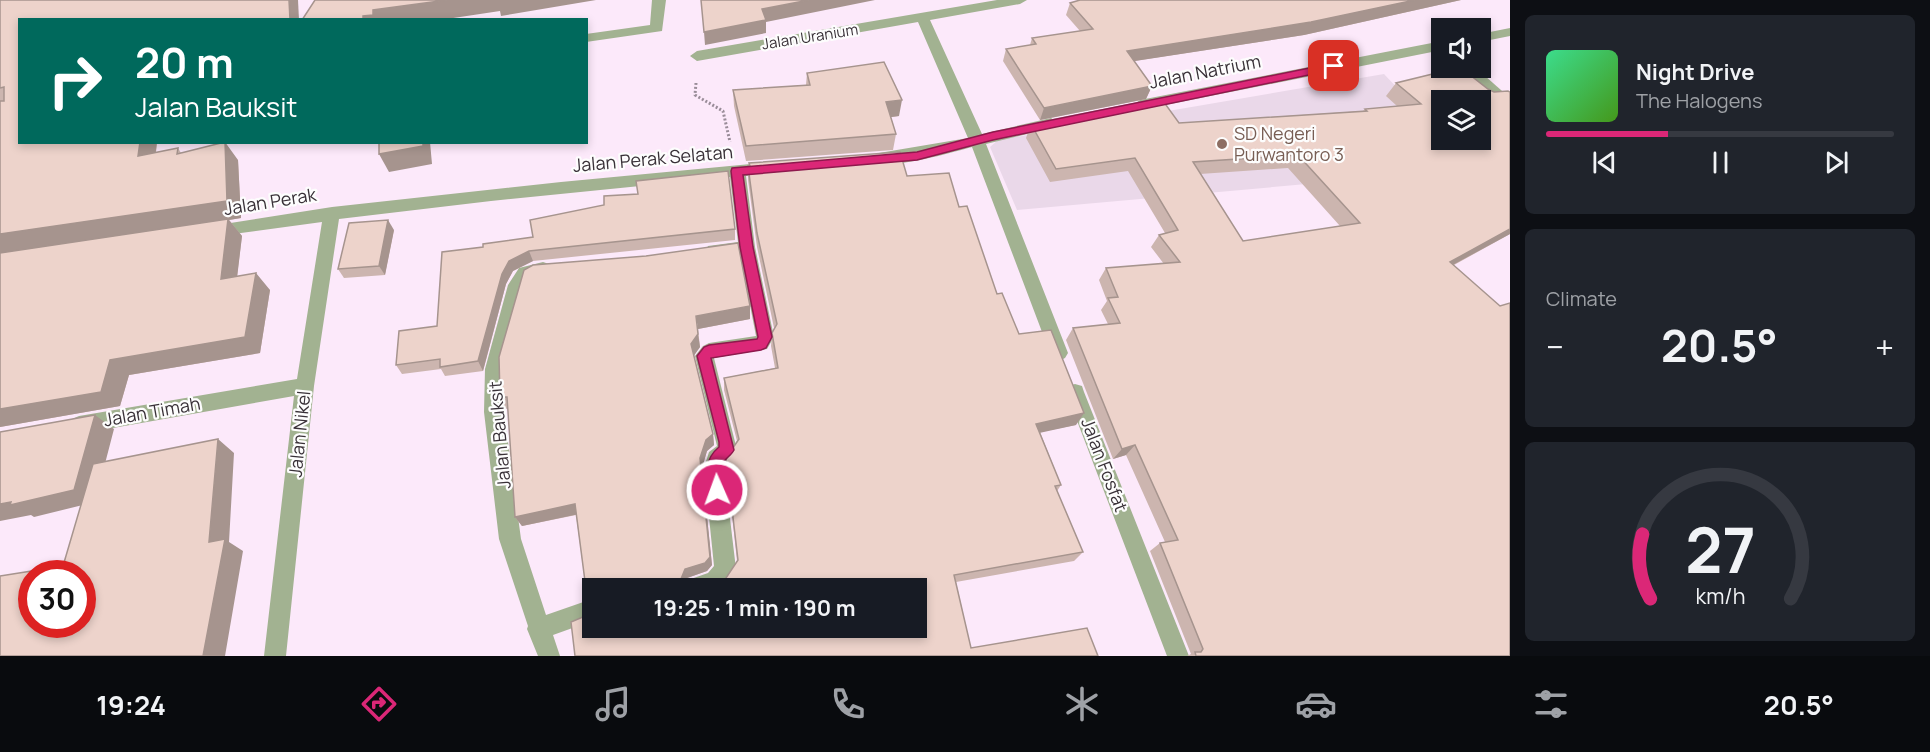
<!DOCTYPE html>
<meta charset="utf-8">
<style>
body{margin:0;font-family:Manrope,sans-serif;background:#20242c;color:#f1f3f6;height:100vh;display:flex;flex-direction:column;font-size:22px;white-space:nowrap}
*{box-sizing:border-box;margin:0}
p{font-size:20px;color:#9ea1a6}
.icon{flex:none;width:33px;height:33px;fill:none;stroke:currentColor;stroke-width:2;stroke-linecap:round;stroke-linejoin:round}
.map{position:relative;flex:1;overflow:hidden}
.panel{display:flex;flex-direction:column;gap:15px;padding:15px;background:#0d0f14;width:420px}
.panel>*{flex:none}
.banner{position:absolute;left:18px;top:18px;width:570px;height:126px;border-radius:0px;box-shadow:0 3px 9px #0003;background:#00695c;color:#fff;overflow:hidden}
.buttons{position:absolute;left:1431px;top:18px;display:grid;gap:12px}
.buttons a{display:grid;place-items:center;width:60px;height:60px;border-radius:0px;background:#171b24;box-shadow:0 3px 9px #0003;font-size:30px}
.speed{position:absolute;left:18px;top:560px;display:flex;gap:12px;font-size:30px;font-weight:700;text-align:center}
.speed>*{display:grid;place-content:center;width:78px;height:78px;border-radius:50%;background:#171b24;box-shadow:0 3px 9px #0003;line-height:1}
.speed .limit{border:9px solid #d22;background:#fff;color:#111}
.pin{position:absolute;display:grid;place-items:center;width:51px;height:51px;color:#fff;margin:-26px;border-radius:12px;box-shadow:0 3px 9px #0006}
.me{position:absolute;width:66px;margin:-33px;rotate:358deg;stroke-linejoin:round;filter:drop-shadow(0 0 4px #0008)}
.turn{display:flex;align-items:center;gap:21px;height:126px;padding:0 18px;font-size:27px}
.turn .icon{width:78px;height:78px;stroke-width:2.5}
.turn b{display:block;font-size:42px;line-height:51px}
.big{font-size:45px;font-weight:700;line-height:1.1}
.panel .tile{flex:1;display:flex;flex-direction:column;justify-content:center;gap:9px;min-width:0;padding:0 21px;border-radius:9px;background:#20242c}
.panel .dial{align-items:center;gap:0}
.dial svg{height:156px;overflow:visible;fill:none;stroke:#363941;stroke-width:7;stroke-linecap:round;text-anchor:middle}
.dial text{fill:#f1f3f6;stroke:none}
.song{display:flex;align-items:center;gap:18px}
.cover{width:72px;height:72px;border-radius:9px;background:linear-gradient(135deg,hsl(150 70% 55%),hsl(100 70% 35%))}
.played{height:6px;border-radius:3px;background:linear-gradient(90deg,#db2777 35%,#363941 35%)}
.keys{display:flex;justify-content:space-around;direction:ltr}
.heat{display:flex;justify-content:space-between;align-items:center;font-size:33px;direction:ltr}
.trip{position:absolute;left:582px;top:578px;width:345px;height:60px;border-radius:0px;background:#171b24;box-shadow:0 3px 9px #0003;font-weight:700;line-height:60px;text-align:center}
.tabs{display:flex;height:96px;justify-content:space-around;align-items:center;background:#090b0e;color:#9ea1a6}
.tabs .icon{width:42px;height:42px}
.tabs .current{color:#db2777}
.tabs b{font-size:27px;color:#f1f3f6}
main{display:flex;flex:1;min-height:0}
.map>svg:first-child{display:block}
.education{fill:#ead8e9}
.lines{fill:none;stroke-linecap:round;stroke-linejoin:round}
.path{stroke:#998c98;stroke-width:3;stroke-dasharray:2 2;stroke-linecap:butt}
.minor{fill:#a2b291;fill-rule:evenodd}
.wall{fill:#ccb5af;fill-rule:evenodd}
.shaded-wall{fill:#a6948e}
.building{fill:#edd3cb;stroke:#a6948e;stroke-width:1.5;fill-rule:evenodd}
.route{fill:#db2777;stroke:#8e194d;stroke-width:1.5}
.education-dot{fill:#8d6e63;stroke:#fdfdfd;stroke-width:2}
.labels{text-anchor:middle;stroke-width:4.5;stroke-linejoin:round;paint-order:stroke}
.far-street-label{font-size:15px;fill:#393138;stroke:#fdfdfd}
.street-label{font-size:18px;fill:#393138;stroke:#fdfdfd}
.education-label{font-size:18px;fill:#785e54;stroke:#fdfdfd;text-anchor:start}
</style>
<main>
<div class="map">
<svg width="1510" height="656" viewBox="0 0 1510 656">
<rect width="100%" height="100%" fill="#fce9fa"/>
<path class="education" d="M1384 74 1441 134 1442 140 1475 169 1017 210 990 147 998 140Z"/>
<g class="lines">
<path class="path" d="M696 83 695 95 723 111 730 142"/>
<g class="minor">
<path d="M652 0H666L662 31 586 42V34L650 25Z"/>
<path d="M997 0H1027L1020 4 930 20 982 134 1051 118 1058 123 1056 127 986 144 1068 353 1065 358 1059 361 1053 358 1050 353 972 147C950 153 894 169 874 163L871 159 874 155 879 153 968 138 918 22 697 61 690 56 697 51Z"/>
<path d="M1510 28V36L1480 42V34Z"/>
<path d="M1442 41V50L1140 110 1133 105 1140 100Z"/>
<path d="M1461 68H1476L1510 98V111L1505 110Z"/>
<path d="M771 162 777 164 779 168 777 172 746 176 755 247 774 337 767 349 714 358 737 450 734 456 725 463 724 468 736 569 723 588H685L688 580 708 573 714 566 704 468 709 452 717 446 695 356 703 346 709 343 756 336 740 254 714 258 708 256 706 251 708 246 738 242 730 177 491 201 339 219 314 386 286 656H264L294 396 79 434 72 431 69 425 72 419 79 416 297 379 322 222 211 237 205 235 203 231 205 227 332 207 561 182Z"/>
<path d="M543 262 549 264 552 269 549 274 531 279 525 287 503 369 504 412 521 539 546 615 592 599V621L553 635 560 656H538L527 629 528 626 499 539 484 412 485 369 508 285 519 268Z"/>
<path d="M1075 384 1082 386 1084 392 1189 656H1167L1066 392 1068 386Z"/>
</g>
</g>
<g class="wall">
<path d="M0 0 20 20V142H157L156 153 178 148 181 153 238 160 241 218 229 220 242 236 237 276 270 290 260 353 129 375 120 406 0 427Z"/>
<path d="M1080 0H1461L1304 35 1134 61 1152 86 1146 99 1040 120 1003 61 1006 49 1030 45 1032 38 1080 31 1066 15 1070 3Z"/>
<path d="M807 73 899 116 891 117 896 134 893 150 746 161 734 106 733 90 806 85Z"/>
<path d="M1396 83 1488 89 1494 92H1510V234L1454 265 1510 656H1187L1191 654 1150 551 1160 543 1165 542 1126 455 1113 459 1066 340 1073 328 1108 324 1101 310 1107 301 1099 280 1106 268 1164 264 1151 247 1159 235 1165 233 1128 171 1050 182 1026 138 1031 124 1179 123 1363 111 1365 109 1397 106 1386 96ZM1288 168 1340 226 1243 241 1200 174Z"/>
<path d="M749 163 907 176 959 207 997 294 1019 334 1076 425 1040 432 1061 485 1057 491 1083 552 1074 561 956 582 971 648 1098 656H575L590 614V597L586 589 576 515 522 526 515 517 508 408 506 409 500 397 750 306V319L698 329 700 347 694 355 713 434 714 445 707 451 702 468 712 565 707 571 687 578 685 582 724 581 737 561 726 458 737 441 724 390V378L775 368 771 346 772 333 774 328 757 247 748 180V166H749Z"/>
<path d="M638 194 735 229V240L533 261 513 271 506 284 483 371 445 376 441 369 402 374 396 365 437 326 483 247 533 237 604 205Z"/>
<path d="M394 230 385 275 344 278 338 269Z"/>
</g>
<g class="shaded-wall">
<path d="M289 0H298L299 20H290Z"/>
<path d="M447 0H596L501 16 500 11 440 20H363V16L373 10Z"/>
<path d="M809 0H875L766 22V33L705 45 704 32 762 9Z"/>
<path d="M1415 0H1461L1304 35 1122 63 1127 51Z"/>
<path d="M1152 86 1146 99 1040 120 1044 108Z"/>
<path d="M902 100 899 116 884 118 886 102Z"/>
<path d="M140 142H157L153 174 138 156Z"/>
<path d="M225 142 238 160 241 218 229 220 242 236 235 295 0 254V234Z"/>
<path d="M423 142H430L432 164 389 172 379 154Z"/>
<path d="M388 220 394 230 385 275 379 266Z"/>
<path d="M1510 229V234L1436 274 1450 262Z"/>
<path d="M529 251 533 261 513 271 506 284 483 371 478 361 502 274 509 261Z"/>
<path d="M256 273 270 290 260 353 129 375 120 406 0 427V409L110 360Z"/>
<path d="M750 306V319L698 329 696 316Z"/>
<path d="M698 334 700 347 693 357 691 344Z"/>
<path d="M1084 413 1076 425 1030 435 1036 424Z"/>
<path d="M95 415 114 429 95 502 34 517 31 515 0 521V504Z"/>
<path d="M713 434 714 445 707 451 702 468 712 565 707 571 687 578 683 587 681 579 700 458 706 440Z"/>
<path d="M218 439 234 453 229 542 243 551 225 656H203L209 542Z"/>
<path d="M1135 445 1126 455 1113 459 1122 449Z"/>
<path d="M575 504 579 514 522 526 515 517Z"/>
</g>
<g class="building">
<path d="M0 0H289L290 20H20V142H140L138 156 178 148 177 154 225 142 227 201 0 234V101H4V87L0 88Z"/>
<path d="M315 0H447L373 10V15L363 16V20H302Z"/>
<path d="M701 0H809L762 9 766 20 704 32Z"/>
<path d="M1080 0H1415L1311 22 1127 51 1152 86 1044 108 1006 49 1036 44 1032 38 1093 29 1070 3Z"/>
<path d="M884 62 902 100 886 102 896 134 746 146 733 90 810 85 807 73Z"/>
<path d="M1457 68H1461L1488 89 1494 92 1508 91 1510 92V229L1450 262 1500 306 1510 303V656H1196L1195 652H1201L1203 649 1160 543 1178 540 1135 445 1122 449 1073 328 1120 323 1108 298 1118 297 1106 268 1180 262 1159 235 1178 230 1135 158 1056 169 1031 124 1161 98 1179 123 1367 111 1365 109 1421 104 1396 83ZM1442 100H1480V140H1442ZM1298 155 1360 223 1243 241 1193 162Z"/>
<path d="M379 142H423V146L379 154Z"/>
<path d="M900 152 907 176 949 173 959 207 967 206 997 294 1002 293 1019 334 1051 330 1084 413 1036 424 1061 485 1055 486 1083 552 954 575 971 648 1087 628 1098 656H575L571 622 590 614V591L586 589 575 504 515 517 507 397H500L499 357 524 270 533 265 646 256 738 243 750 306 696 316 698 334 691 344 713 434 706 440 700 458 710 557 705 563 685 569 681 579 683 582 724 581 738 560 726 458 739 439 724 378 778 368 772 333 777 324 757 233 748 166H750L749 163ZM592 588H916V627H592Z"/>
<path d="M728 171 735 229 529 251 509 261 502 274 478 361 440 367V359L396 365 399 331 437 326 442 252 483 247V244L533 237 530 220 604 205V196L638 194 636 181Z"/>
<path d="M228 219 221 279 256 273 245 337 110 360 101 392 0 409V253Z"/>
<path d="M388 220 379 266 338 269 349 223Z"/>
<path d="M95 415 74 490 10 505 11 502 0 504V432Z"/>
<path d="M218 439 209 542 225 539 203 656H0V576L63 566 93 464ZM32 573H82V624H32Z"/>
</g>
<path class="route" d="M1334 63 1338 64V69L993 140 917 160 743 175 753 247 772 337 766 348 761 350 711 358 734 450C731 456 724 459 722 465 719 475 727 485 722 495L717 497 711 495C704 478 704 459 719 447V442L697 356 704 347 709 345 757 339 758 337 740 247 731 171 732 168 917 152 993 132Z"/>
<circle class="education-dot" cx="1222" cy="144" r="6"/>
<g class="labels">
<g class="far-street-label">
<text transform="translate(810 37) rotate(-9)" y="5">Jalan Uranium</text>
</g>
<g class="street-label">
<text transform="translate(1205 72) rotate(-11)" y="6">Jalan Natrium</text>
<text transform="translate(653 159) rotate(-5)" y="6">Jalan Perak Selatan</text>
<text transform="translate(270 202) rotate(-9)" y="6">Jalan Perak</text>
<text transform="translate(152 412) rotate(-10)" y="6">Jalan Timah</text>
<text transform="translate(300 434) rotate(-84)" y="6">Jalan Nikel</text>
<text transform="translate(500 435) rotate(-95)" y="6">Jalan Bauksit</text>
<text transform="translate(1104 465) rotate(69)" y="6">Jalan Fosfat</text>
</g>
<g class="education-label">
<text x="1234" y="140">SD Negeri<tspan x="1234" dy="21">Purwantoro 3</tspan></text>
</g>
</g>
</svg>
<div class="buttons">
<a><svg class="icon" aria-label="sound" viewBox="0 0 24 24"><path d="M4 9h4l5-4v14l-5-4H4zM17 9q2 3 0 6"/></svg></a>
<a><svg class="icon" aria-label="layers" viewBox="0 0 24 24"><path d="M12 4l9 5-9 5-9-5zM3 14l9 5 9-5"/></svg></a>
</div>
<div class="speed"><div class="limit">30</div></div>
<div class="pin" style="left:1334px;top:66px;background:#d93025"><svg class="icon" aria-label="arrive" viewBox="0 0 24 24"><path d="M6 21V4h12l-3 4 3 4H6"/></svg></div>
<svg class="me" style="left:717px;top:490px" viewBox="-20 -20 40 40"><circle r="17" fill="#db2777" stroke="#fff" stroke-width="3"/><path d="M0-11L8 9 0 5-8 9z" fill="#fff"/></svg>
<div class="trip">19:25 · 1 min · 190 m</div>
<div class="banner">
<div class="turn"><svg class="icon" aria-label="right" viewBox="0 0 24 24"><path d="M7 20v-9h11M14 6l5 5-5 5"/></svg><div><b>20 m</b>Jalan Bauksit</div></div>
</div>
</div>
<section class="panel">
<div class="tile">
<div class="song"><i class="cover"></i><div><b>Night Drive</b><p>The Halogens</p></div></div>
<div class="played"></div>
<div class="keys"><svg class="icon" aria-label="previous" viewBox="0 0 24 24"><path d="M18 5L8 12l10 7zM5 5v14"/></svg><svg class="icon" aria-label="pause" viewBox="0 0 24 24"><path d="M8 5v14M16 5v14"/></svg><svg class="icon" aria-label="next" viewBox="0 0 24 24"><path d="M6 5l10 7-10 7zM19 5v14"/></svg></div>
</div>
<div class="tile"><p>Climate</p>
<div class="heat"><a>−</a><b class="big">20.5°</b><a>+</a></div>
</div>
<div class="tile dial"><svg viewBox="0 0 100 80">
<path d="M14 69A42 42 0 1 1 86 69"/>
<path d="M14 69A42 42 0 0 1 10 36" stroke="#db2777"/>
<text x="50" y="56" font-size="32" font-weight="700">27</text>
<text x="50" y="72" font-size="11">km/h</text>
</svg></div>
</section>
</main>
<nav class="tabs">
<b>19:24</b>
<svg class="icon current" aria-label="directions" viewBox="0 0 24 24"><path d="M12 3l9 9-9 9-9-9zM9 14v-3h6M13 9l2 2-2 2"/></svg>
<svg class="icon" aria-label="music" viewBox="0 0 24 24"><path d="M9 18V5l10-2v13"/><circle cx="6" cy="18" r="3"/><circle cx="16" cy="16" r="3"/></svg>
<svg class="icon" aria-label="phone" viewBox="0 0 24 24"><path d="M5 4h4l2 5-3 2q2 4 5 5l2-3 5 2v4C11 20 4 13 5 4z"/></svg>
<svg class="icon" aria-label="climate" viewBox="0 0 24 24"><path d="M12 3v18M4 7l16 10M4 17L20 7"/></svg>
<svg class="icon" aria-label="car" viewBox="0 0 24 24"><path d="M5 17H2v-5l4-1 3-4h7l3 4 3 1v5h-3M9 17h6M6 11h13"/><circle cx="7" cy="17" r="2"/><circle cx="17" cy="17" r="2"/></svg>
<svg class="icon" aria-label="filters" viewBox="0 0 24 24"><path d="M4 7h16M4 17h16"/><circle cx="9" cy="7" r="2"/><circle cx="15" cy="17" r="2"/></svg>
<b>20.5°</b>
</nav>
